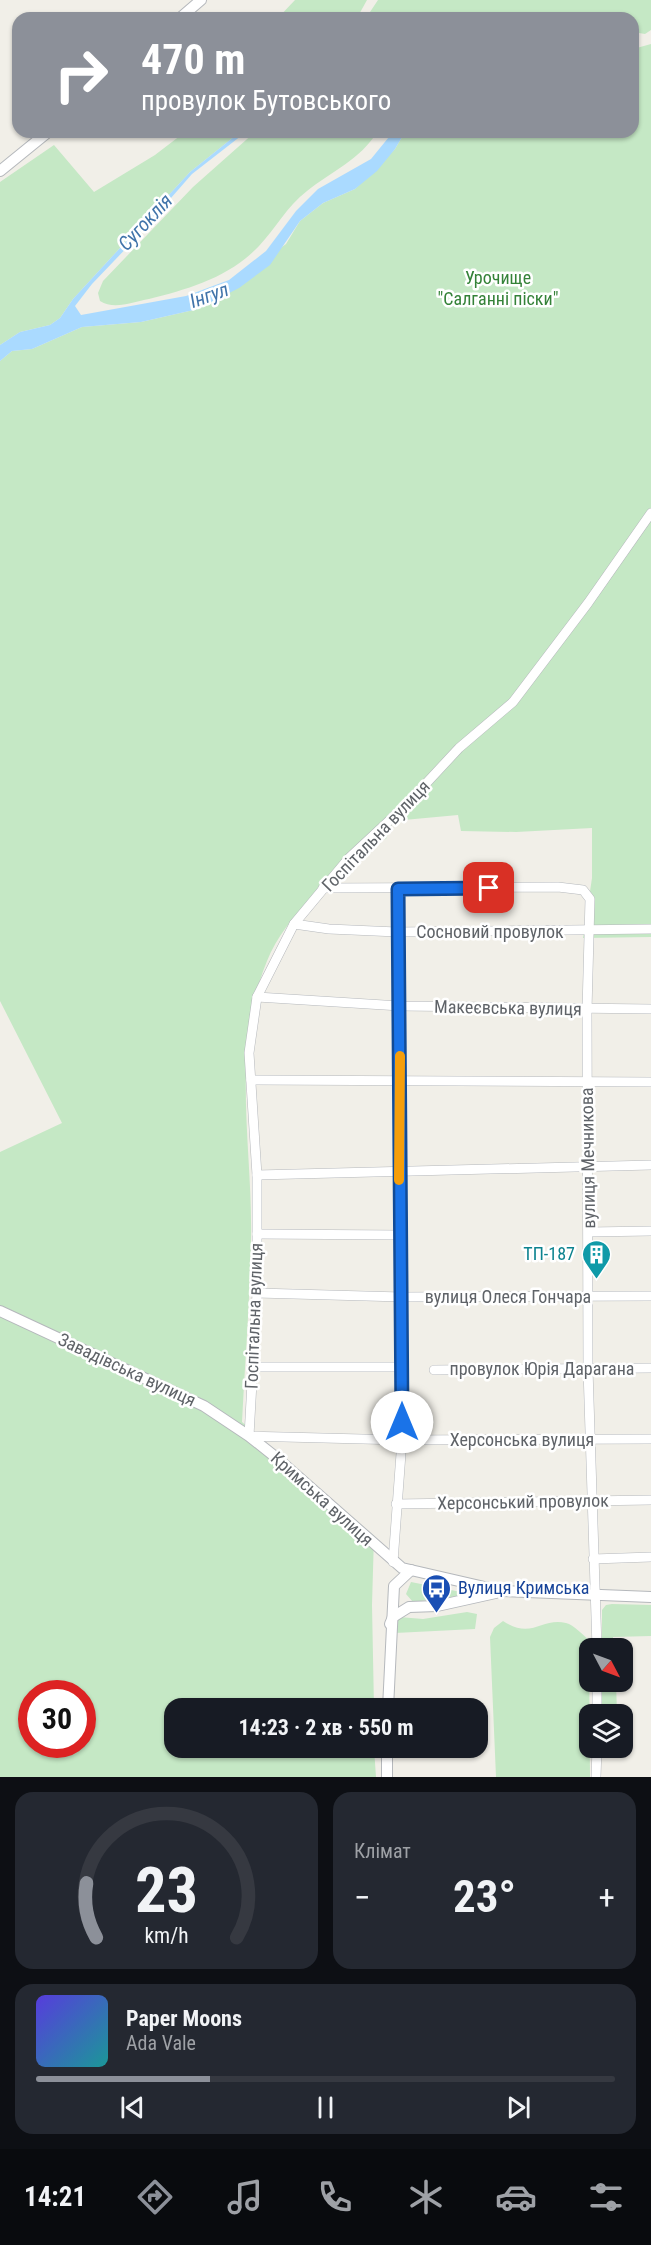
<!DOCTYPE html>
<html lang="uk">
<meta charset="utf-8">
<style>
body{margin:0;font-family:"Roboto Condensed",sans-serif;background:#242831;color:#f1f3f6;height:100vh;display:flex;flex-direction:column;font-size:22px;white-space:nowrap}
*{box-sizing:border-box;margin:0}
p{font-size:20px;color:#9ea1a6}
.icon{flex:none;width:33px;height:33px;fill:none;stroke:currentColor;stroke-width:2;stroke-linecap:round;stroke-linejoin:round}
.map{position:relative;height:1777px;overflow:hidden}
.sheet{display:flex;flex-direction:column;gap:15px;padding:15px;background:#0d0f14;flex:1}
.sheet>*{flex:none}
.top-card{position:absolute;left:12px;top:12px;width:627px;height:126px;border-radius:18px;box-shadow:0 2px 4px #0004;background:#8c9099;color:#fff;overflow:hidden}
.needle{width:39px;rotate:131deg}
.controls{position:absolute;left:579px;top:1638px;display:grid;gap:12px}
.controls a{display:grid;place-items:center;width:54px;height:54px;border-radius:12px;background:#171b24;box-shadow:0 2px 4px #0004;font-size:30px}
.speed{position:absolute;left:18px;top:1680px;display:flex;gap:12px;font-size:30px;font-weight:700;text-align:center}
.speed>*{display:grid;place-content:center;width:78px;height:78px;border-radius:50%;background:#171b24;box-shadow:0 2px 4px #0004;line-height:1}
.speed .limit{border:9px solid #d22;background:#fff;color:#111}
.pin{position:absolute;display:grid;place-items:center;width:51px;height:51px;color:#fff;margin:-26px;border-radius:12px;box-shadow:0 3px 9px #0006}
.me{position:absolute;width:66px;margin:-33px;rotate:0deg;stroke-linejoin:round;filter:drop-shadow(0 0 4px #0008)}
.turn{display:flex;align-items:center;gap:21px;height:126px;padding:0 30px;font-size:27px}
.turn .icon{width:78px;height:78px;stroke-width:2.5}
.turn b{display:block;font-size:42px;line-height:51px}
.big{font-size:45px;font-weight:700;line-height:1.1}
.sheet .widget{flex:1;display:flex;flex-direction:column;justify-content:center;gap:9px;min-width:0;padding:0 21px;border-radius:18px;background:#242831}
.sheet .dial{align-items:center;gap:0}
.dial svg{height:156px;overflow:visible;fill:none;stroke:#363941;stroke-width:7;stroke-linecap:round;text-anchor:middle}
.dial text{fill:#f1f3f6;stroke:none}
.song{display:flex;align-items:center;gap:18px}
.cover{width:72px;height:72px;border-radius:9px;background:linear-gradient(135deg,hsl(250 70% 55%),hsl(180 70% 35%))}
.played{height:6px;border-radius:3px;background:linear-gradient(90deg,#8c9099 30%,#363941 30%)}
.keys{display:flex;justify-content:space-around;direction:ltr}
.heat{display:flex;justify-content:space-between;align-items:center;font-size:33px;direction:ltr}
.sheet .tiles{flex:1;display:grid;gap:15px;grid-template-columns:1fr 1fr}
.widget:last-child{grid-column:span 2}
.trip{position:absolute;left:164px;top:1698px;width:324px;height:60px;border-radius:18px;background:#171b24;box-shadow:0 2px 4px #0004;font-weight:700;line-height:60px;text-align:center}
.dock{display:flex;height:96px;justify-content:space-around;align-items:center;background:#090b0e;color:#9ea1a6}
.dock .icon{width:42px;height:42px}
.dock .on{color:#8c9099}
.dock b{font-size:27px;color:#f1f3f6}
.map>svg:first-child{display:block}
.green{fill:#c5e8c5;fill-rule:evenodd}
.water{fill:#aadaff}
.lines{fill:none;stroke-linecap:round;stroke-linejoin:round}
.minor-casing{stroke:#b5b8bc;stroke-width:10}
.tertiary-casing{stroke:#b5b8bc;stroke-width:12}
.minor{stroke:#fff;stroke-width:9}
.tertiary{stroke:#fff;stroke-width:10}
.route-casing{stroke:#114b97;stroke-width:15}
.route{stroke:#1a73e8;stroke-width:10}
.slow{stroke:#f59e0b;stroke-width:10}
.labels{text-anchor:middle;stroke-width:5;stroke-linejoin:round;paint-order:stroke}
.park-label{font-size:18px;fill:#348238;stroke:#fff}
.street-label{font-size:18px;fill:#5f6368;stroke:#fff}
.culture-label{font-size:18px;fill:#0d838f;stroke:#fff;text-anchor:end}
.transit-label{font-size:18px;fill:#164399;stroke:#fff;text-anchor:start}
.water-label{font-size:20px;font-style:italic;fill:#4174aa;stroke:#fff}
</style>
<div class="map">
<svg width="651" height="1777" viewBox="0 0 651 1777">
<rect width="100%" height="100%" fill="#f1efe8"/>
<g class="green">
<path d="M295 0H367L357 18H278Z"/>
<path d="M378 0H651V30L645 34 633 32V18H366Z"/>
<path d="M651 44V937L583 938 592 878V828L516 832 461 831 458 815 393 821 386 839 370 842C334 877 286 914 267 961 230 1051 253 1147 251 1240 250 1301 245 1361 242 1422L374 1536 372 1605 374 1708H174V1748H374L376 1777H0V1152L62 1123 0 1001V361L12 351 32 349 82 327 141 322 198 309 286 244 300 221 323 203 355 189 395 149 405 132H633V49ZM32 1694H82V1744H32Z"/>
<path d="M185 132H240L190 172 73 299 60 318 50 325 20 332 0 345V182L54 145 94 192 155 155Z"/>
<path d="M255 132H377C361 159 331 172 307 191 287 206 276 228 259 246 230 277 189 289 149 299 133 302 114 310 100 301L98 293 103 281 193 187Z"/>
<path d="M411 1582 466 1593V1595L413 1602 406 1594Z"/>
<path d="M612 1604 651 1605V1636L613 1637V1648H602V1610L606 1605Z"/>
<path d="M467 1612 477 1614 475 1629 395 1633V1621L399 1617 423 1619Z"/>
<path d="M503 1621C532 1640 542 1617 566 1623 574 1625 583 1635 589 1640L590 1777H496L490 1637 494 1628Z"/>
<path d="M601 1682H616L617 1714H600Z"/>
</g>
<path class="water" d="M240 132H246L192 174 135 239 92 284 75 306 81 315 186 296 229 280 266 251 296 211 318 189 371 159 393 132H405L395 149 377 171 355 189 323 203 300 221 270 265 239 288 198 309 141 322 82 327 32 349 12 351 0 361V345L20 332 50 325 60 318 73 299 190 172Z"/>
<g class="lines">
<defs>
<g id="minor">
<path d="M651 513 588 603 513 702 459 748 406 805 349 858 294 924 257 997 249 1053 257 1175V1293L249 1436 402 1440 651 1439"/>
<path d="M323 888 558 887 583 890 590 899 587 1010 588 1369 597 1648"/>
<path d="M294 924 329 929 397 932 651 929"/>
<path d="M257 997 400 1006 651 1009"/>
<path d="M251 1080 651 1082"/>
<path d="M257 1175 651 1165"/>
<path d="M589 1232 651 1231"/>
<path d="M257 1234 400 1235"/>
<path d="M257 1293 402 1297 651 1296"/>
<path d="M253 1367H401"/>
<path d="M434 1370 651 1368"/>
<path d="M396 1504 651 1500"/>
<path d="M593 1559 651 1557"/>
<path d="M393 1562 402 1440 398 889"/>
<path d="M597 1714V1682"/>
<path d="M596 1777 597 1748"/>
</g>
<g id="tertiary">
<path d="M180 18 201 0"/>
<path d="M0 171 48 132"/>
<path d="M0 1311 204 1406 249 1436 278 1459 402 1568 502 1591 651 1597"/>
<path d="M390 1624 393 1617 409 1607 437 1606 500 1592"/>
<path d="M388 1708 394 1586 411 1570"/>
<path d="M387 1777V1748"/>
</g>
</defs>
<use href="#minor" class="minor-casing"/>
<use href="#tertiary" class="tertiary-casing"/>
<use href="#minor" class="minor"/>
<use href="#tertiary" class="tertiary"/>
</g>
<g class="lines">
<defs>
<path id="route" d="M402 1422 398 889 489 888"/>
</defs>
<use href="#route" class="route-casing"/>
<use href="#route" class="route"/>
<path class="slow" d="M399 1180 400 1056"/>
</g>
<defs>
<symbol id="building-pin" viewBox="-11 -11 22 30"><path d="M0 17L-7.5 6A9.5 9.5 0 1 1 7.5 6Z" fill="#0f9aa8" stroke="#fff"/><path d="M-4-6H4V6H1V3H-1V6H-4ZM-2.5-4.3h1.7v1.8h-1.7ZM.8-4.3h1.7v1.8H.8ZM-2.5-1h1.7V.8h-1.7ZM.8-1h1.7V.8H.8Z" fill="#fff"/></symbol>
<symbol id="bus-pin" viewBox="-11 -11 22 30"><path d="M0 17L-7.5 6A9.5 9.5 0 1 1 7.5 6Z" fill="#1a4fb4" stroke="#fff"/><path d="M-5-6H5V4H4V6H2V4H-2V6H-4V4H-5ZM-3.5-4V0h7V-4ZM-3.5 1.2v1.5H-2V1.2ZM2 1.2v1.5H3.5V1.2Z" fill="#fff"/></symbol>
</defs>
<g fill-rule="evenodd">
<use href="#building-pin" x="580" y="1238" width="33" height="45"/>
<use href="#bus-pin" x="420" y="1572" width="33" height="45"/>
</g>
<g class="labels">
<g class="park-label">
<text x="498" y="284">Урочище<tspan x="498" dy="21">"Салганні піски"</tspan></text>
</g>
<g class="street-label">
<text transform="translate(376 836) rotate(-46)" y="6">Госпітальна вулиця</text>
<text x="490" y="938">Сосновий провулок</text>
<text transform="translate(508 1008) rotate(1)" y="6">Макеєвська вулиця</text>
<text transform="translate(588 1158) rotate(-91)" y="6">вулиця Мечникова</text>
<text x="508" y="1303">вулиця Олеся Гончара</text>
<text transform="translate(254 1316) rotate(-88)" y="6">Госпітальна вулиця</text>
<text x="542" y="1375">провулок Юрія Дарагана</text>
<text transform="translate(127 1370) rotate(25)" y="6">Завадівська вулиця</text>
<text x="522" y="1446">Херсонська вулиця</text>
<text transform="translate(322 1499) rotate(42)" y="6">Кримська вулиця</text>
<text transform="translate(523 1502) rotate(-1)" y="6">Херсонський провулок</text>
</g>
<g class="culture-label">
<text x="575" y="1260">ТП-187</text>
</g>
<g class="transit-label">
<text x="458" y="1594">Вулиця Кримська</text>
</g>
<g class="water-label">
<text transform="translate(145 222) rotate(-47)" y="7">Сугоклія</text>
<text transform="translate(209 295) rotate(-20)" y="7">Інгул</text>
</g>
</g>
</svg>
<div class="controls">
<a><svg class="needle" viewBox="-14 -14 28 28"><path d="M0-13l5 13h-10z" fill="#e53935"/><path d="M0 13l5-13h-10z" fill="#9ea1a6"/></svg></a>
<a><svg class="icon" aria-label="layers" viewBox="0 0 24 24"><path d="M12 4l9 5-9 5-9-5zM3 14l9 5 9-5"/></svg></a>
</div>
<div class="speed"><div class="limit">30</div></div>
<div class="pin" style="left:489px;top:888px;background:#d93025"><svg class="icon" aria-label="arrive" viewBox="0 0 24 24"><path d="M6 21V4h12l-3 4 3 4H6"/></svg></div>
<svg class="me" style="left:402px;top:1422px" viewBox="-20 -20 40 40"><circle r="19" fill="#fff"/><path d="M0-13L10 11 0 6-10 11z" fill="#1a73e8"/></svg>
<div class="trip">14:23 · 2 хв · 550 m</div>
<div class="top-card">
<div class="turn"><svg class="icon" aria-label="right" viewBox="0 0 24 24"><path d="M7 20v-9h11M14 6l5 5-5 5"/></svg><div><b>470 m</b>провулок Бутовського</div></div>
</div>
</div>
<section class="sheet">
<div class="tiles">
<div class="widget dial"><svg viewBox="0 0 100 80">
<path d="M14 69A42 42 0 1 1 86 69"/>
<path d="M14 69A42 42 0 0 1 9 41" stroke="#8c9099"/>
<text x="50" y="56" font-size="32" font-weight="700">23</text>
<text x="50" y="72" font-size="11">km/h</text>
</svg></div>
<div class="widget"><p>Клімат</p>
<div class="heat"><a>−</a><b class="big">23°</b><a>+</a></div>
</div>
<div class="widget">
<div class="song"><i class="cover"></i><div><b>Paper Moons</b><p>Ada Vale</p></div></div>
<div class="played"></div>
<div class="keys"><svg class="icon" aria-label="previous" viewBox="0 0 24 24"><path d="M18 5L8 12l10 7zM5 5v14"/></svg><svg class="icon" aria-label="pause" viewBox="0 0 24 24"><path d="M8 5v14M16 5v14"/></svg><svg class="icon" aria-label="next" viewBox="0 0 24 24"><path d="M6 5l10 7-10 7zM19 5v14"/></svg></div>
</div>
</div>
</section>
<nav class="dock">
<b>14:21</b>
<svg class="icon on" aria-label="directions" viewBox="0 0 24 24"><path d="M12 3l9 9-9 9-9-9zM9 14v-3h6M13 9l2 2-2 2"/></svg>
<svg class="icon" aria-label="music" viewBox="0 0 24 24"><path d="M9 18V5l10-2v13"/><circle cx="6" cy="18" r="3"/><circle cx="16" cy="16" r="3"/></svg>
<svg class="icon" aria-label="phone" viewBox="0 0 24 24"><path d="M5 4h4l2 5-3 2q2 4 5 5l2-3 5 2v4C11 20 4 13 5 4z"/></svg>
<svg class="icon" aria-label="climate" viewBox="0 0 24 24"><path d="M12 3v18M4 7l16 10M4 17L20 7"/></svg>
<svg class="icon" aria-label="car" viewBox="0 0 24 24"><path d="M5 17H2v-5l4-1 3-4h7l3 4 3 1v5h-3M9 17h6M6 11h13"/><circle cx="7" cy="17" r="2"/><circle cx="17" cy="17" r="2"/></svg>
<svg class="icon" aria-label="filters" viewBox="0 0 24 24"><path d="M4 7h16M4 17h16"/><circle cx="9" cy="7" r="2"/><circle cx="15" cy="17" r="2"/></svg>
</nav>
